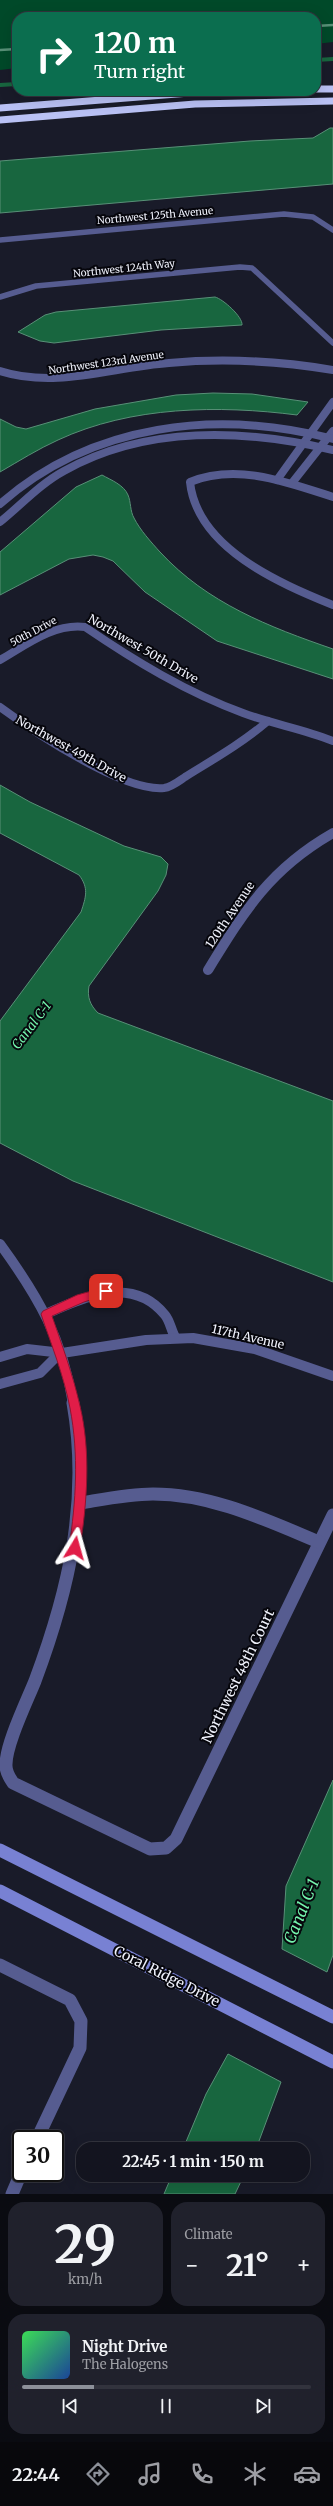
<!DOCTYPE html>
<meta charset="utf-8">
<style>
body{margin:0;font-family:Merriweather,serif;background:#20212c;color:#f1f3f6;height:100vh;display:flex;flex-direction:column;font-size:15px;white-space:nowrap}
*{box-sizing:border-box;margin:0}
p{font-size:13px;color:#9d9ea4}
.icon{flex:none;width:22px;height:22px;fill:none;stroke:currentColor;stroke-width:2;stroke-linecap:round;stroke-linejoin:round}
.map{position:relative;height:2194px;overflow:hidden}
.panel{display:flex;flex-direction:column;gap:8px;padding:8px;background:#0a0b11;flex:1}
.panel>*{flex:none}
.top-card{position:absolute;left:12px;top:12px;width:309px;height:84px;border-radius:16px;box-shadow:0 4px 16px #0002,0 0 0 1px #32333d;background:#0b6e4f;color:#fff;overflow:hidden}
.speed{position:absolute;left:12px;top:2130px;display:flex;gap:8px;font-size:20px;font-weight:700;text-align:center}
.speed>*{display:grid;place-content:center;width:52px;height:52px;border-radius:50%;background:#13141f;box-shadow:0 4px 16px #0002,0 0 0 1px #32333d;line-height:1}
.speed .limit{border:2px solid #111;border-radius:6px;background:#fff;color:#111}
.pin{position:absolute;display:grid;place-items:center;width:34px;height:34px;color:#fff;margin:-17px;border-radius:8px;box-shadow:0 2px 6px #0006}
.me{position:absolute;width:44px;margin:-22px;rotate:8deg;stroke-linejoin:round;filter:drop-shadow(0 0 3px #0008)}
.turn{display:flex;align-items:center;gap:14px;height:84px;padding:0 16px;font-size:18px}
.turn .icon{width:52px;height:52px;stroke-width:2.5}
.turn b{display:block;font-size:28px;line-height:34px}
.big{font-size:30px;font-weight:700;line-height:1.1}
.panel .tile{flex:1;display:flex;flex-direction:column;justify-content:center;gap:6px;min-width:0;padding:0 14px;border-radius:16px;background:#20212c}
.panel .dial{align-items:center;gap:0}
.dial b{font-size:52px;line-height:1}
.song{display:flex;align-items:center;gap:12px}
.cover{width:48px;height:48px;border-radius:6px;background:linear-gradient(135deg,hsl(130 70% 55%),hsl(220 70% 35%))}
.played{height:4px;border-radius:2px;background:linear-gradient(90deg,#8c9099 25%,#32333d 25%)}
.keys{display:flex;justify-content:space-around;direction:ltr}
.heat{display:flex;justify-content:space-between;align-items:center;font-size:22px;direction:ltr}
.panel .tiles{flex:1;display:grid;gap:8px;grid-template-columns:1fr 1fr}
.tile:last-child{grid-column:span 2}
.trip{position:absolute;left:76px;top:2142px;width:234px;height:40px;border-radius:16px;background:#13141f;box-shadow:0 4px 16px #0002,0 0 0 1px #32333d;font-weight:700;line-height:40px;text-align:center}
.tab-bar{display:flex;height:64px;justify-content:space-around;align-items:center;background:#08080c;color:#9d9ea4}
.tab-bar .icon{width:28px;height:28px}
.tab-bar .selected{color:#8c9099}
.tab-bar b{font-size:18px;color:#f1f3f6}
.map>svg:first-child{display:block}
.green{fill:#004929}
.water{fill:#18663f;stroke:#589077}
.lines{fill:none;stroke-linecap:round;stroke-linejoin:round}
.stream{stroke:#589077;stroke-width:2.5}
.canal{fill:#18663f;fill-rule:evenodd}
.minor-far3{stroke:#565c90;stroke-width:5.5}
.minor-far2{stroke:#565c90;stroke-width:8}
.minor-far1{stroke:#565c90;stroke-width:10}
.minor{stroke:#565c90;stroke-width:13}
.tertiary{stroke:#565c90;stroke-width:8}
.secondary{stroke:#7881d3;stroke-width:13}
.motorway{stroke:#b9c1f4;stroke-width:7}
.route{fill:#e11d48;stroke:#92132f}
.labels{text-anchor:middle;stroke-width:4;stroke-linejoin:round;paint-order:stroke}
.far-street-label{font-size:10px;fill:#eff1fb;stroke:#06060c}
.street-label{font-size:12px;fill:#eff1fb;stroke:#06060c}
.water-label{font-size:13px;font-style:italic;fill:#74f3ac;stroke:#06060c}
.near-street-label{font-size:14px;fill:#eff1fb;stroke:#06060c}
.near-water-label{font-size:16px;font-style:italic;fill:#74f3ac;stroke:#06060c}
</style>
<div class="map">
<svg width="333" height="2194" viewBox="0 0 333 2194">
<rect width="100%" height="100%" fill="#191b29"/>
<path class="green" d="M0 0H333V42L316 44V17H17V68L0 70Z"/>
<g class="water">
<path d="M330 128H333V184L0 213V161L250 141 313 138Z"/>
<path d="M215 297C223 299 243 317 242 325L161 330 54 343 40 341 18 332 45 315 56 312Z"/>
<path d="M213 393 252 394 308 402 297 415C219 405 131 406 58 440 38 449 19 461 0 472V419L16 427 26 429 95 409 176 395Z"/>
<path d="M102 475C111 480 124 485 128 495 131 502 130 511 134 518 140 530 151 542 160 552 207 603 269 627 333 649V679L217 641 145 592 113 561 103 557 93 555 69 559 0 595V552L76 487Z"/>
<path d="M0 785 30 802 124 846 161 857 168 864 166 875 158 891 89 986C87 997 90 1005 98 1013L333 1101V1282L73 1181 0 1143V1021L81 912C86 897 89 888 79 875L0 833Z"/>
<path d="M333 1780V1955L327 1972 282 1949 286 1886Z"/>
<path d="M228 2054 281 2082 256 2149H183L206 2094Z"/>
<path d="M172 2175H244L235 2194H164Z"/>
</g>
<g class="lines">
<g class="stream">
<path d="M316 26 333 25"/>
<path d="M0 50 17 49"/>
</g>
<g class="canal">
<path d="M333 57V61L316 62V58Z"/>
<path d="M17 82V86L0 87V83Z"/>
</g>
<g class="minor-far3">
<path d="M0 240 284 214 313 217 333 230"/>
<path d="M0 297 36 286 240 267 252 268 333 343"/>
</g>
<g class="minor-far2">
<path d="M0 371C56 389 112 367 169 363 224 358 279 361 333 370"/>
<path d="M277 480 333 402"/>
<path d="M292 483 333 431"/>
<path d="M333 497C287 482 237 463 190 482 197 548 279 583 333 605"/>
<path d="M0 660C26 645 54 623 85 627 135 661 186 692 243 713 272 724 304 729 333 741"/>
<path d="M0 707C34 732 123 792 164 788 172 787 179 781 185 777 214 759 242 743 268 721"/>
</g>
<g class="minor-far1">
<path d="M208 970C245 910 270 869 333 833"/>
<path d="M0 1244C38 1296 63 1339 73 1404"/>
<path d="M46 1314C84 1297 133 1275 165 1315 170 1321 171 1330 175 1337"/>
<path d="M0 1357 27 1349 62 1353 146 1340 193 1338 255 1349 333 1376"/>
<path d="M0 1384 40 1373 60 1353"/>
</g>
<g class="minor">
<path d="M73 1403C90 1500 69 1590 35 1681 27 1701 5 1746 6 1766 6 1773 10 1778 13 1783L150 1849 166 1848 176 1839 333 1515"/>
<path d="M81 1503C105 1499 129 1494 153 1494 212 1494 266 1520 319 1542"/>
<path d="M0 1965 70 2000 81 2021 80 2048 37 2139"/>
<path d="M12 2194 21 2173"/>
</g>
<g class="tertiary">
<path d="M0 504C92 423 217 409 333 439"/>
<path d="M0 522C21 505 40 484 64 471 146 425 245 429 333 450"/>
</g>
<g class="secondary">
<path d="M0 1850 333 2017"/>
<path d="M0 1891 333 2062"/>
</g>
<g class="motorway">
<path d="M316 89H333"/>
<path d="M0 108 215 91"/>
<path d="M0 120 195 104 333 101"/>
</g>
</g>
<path class="route" d="M106 1287 111 1291 109 1294 84 1302 52 1316C62 1345 73 1375 80 1406 91 1452 87 1502 80 1548L75 1553 69 1548C76 1501 79 1455 70 1408 64 1376 51 1344 41 1314L43 1311 77 1295Z"/>
<g class="labels">
<g class="far-street-label">
<text transform="translate(155 215) rotate(-5)" y="4">Northwest 125th Avenue</text>
<text transform="translate(124 268) rotate(-6)" y="4">Northwest 124th Way</text>
<text transform="translate(106 362) rotate(-8)" y="4">Northwest 123rd Avenue</text>
<text transform="translate(33 631) rotate(-28)" y="4">50th Drive</text>
</g>
<g class="street-label">
<text transform="translate(143 649) rotate(30)" y="4">Northwest 50th Drive</text>
<text transform="translate(71 749) rotate(29)" y="4">Northwest 49th Drive</text>
<text transform="translate(230 915) rotate(-56)" y="4">120th Avenue</text>
<text transform="translate(248 1337) rotate(13)" y="4">117th Avenue</text>
</g>
<g class="water-label">
<text transform="translate(31 1025) rotate(-53)" y="5">Canal C-1</text>
</g>
<g class="near-street-label">
<text transform="translate(238 1676) rotate(-64)" y="5">Northwest 48th Court</text>
<text transform="translate(167 1976) rotate(27)" y="5">Coral Ridge Drive</text>
</g>
<g class="near-water-label">
<text transform="translate(301 1911) rotate(-68)" y="6">Canal C-1</text>
</g>
</g>
</svg>
<div class="speed"><div class="limit">30</div></div>
<div class="pin" style="left:106px;top:1291px;background:#d93025"><svg class="icon" aria-label="arrive" viewBox="0 0 24 24"><path d="M6 21V4h12l-3 4 3 4H6"/></svg></div>
<svg class="me" style="left:75px;top:1548px" viewBox="-20 -20 40 40"><path d="M0-17L14 15 0 8-14 15z" fill="#e11d48" stroke="#fff" stroke-width="4"/></svg>
<div class="trip">22:45 · 1 min · 150 m</div>
<div class="top-card">
<div class="turn"><svg class="icon" aria-label="right" viewBox="0 0 24 24"><path d="M7 20v-9h11M14 6l5 5-5 5"/></svg><div><b>120 m</b>Turn right</div></div>
</div>
</div>
<section class="panel">
<div class="tiles">
<div class="tile dial"><b>29</b><p>km/h</p></div>
<div class="tile"><p>Climate</p>
<div class="heat"><a>−</a><b class="big">21°</b><a>+</a></div>
</div>
<div class="tile">
<div class="song"><i class="cover"></i><div><b>Night Drive</b><p>The Halogens</p></div></div>
<div class="played"></div>
<div class="keys"><svg class="icon" aria-label="previous" viewBox="0 0 24 24"><path d="M18 5L8 12l10 7zM5 5v14"/></svg><svg class="icon" aria-label="pause" viewBox="0 0 24 24"><path d="M8 5v14M16 5v14"/></svg><svg class="icon" aria-label="next" viewBox="0 0 24 24"><path d="M6 5l10 7-10 7zM19 5v14"/></svg></div>
</div>
</div>
</section>
<nav class="tab-bar">
<b>22:44</b>
<svg class="icon selected" aria-label="directions" viewBox="0 0 24 24"><path d="M12 3l9 9-9 9-9-9zM9 14v-3h6M13 9l2 2-2 2"/></svg>
<svg class="icon" aria-label="music" viewBox="0 0 24 24"><path d="M9 18V5l10-2v13"/><circle cx="6" cy="18" r="3"/><circle cx="16" cy="16" r="3"/></svg>
<svg class="icon" aria-label="phone" viewBox="0 0 24 24"><path d="M5 4h4l2 5-3 2q2 4 5 5l2-3 5 2v4C11 20 4 13 5 4z"/></svg>
<svg class="icon" aria-label="climate" viewBox="0 0 24 24"><path d="M12 3v18M4 7l16 10M4 17L20 7"/></svg>
<svg class="icon" aria-label="car" viewBox="0 0 24 24"><path d="M5 17H2v-5l4-1 3-4h7l3 4 3 1v5h-3M9 17h6M6 11h13"/><circle cx="7" cy="17" r="2"/><circle cx="17" cy="17" r="2"/></svg>
</nav>
